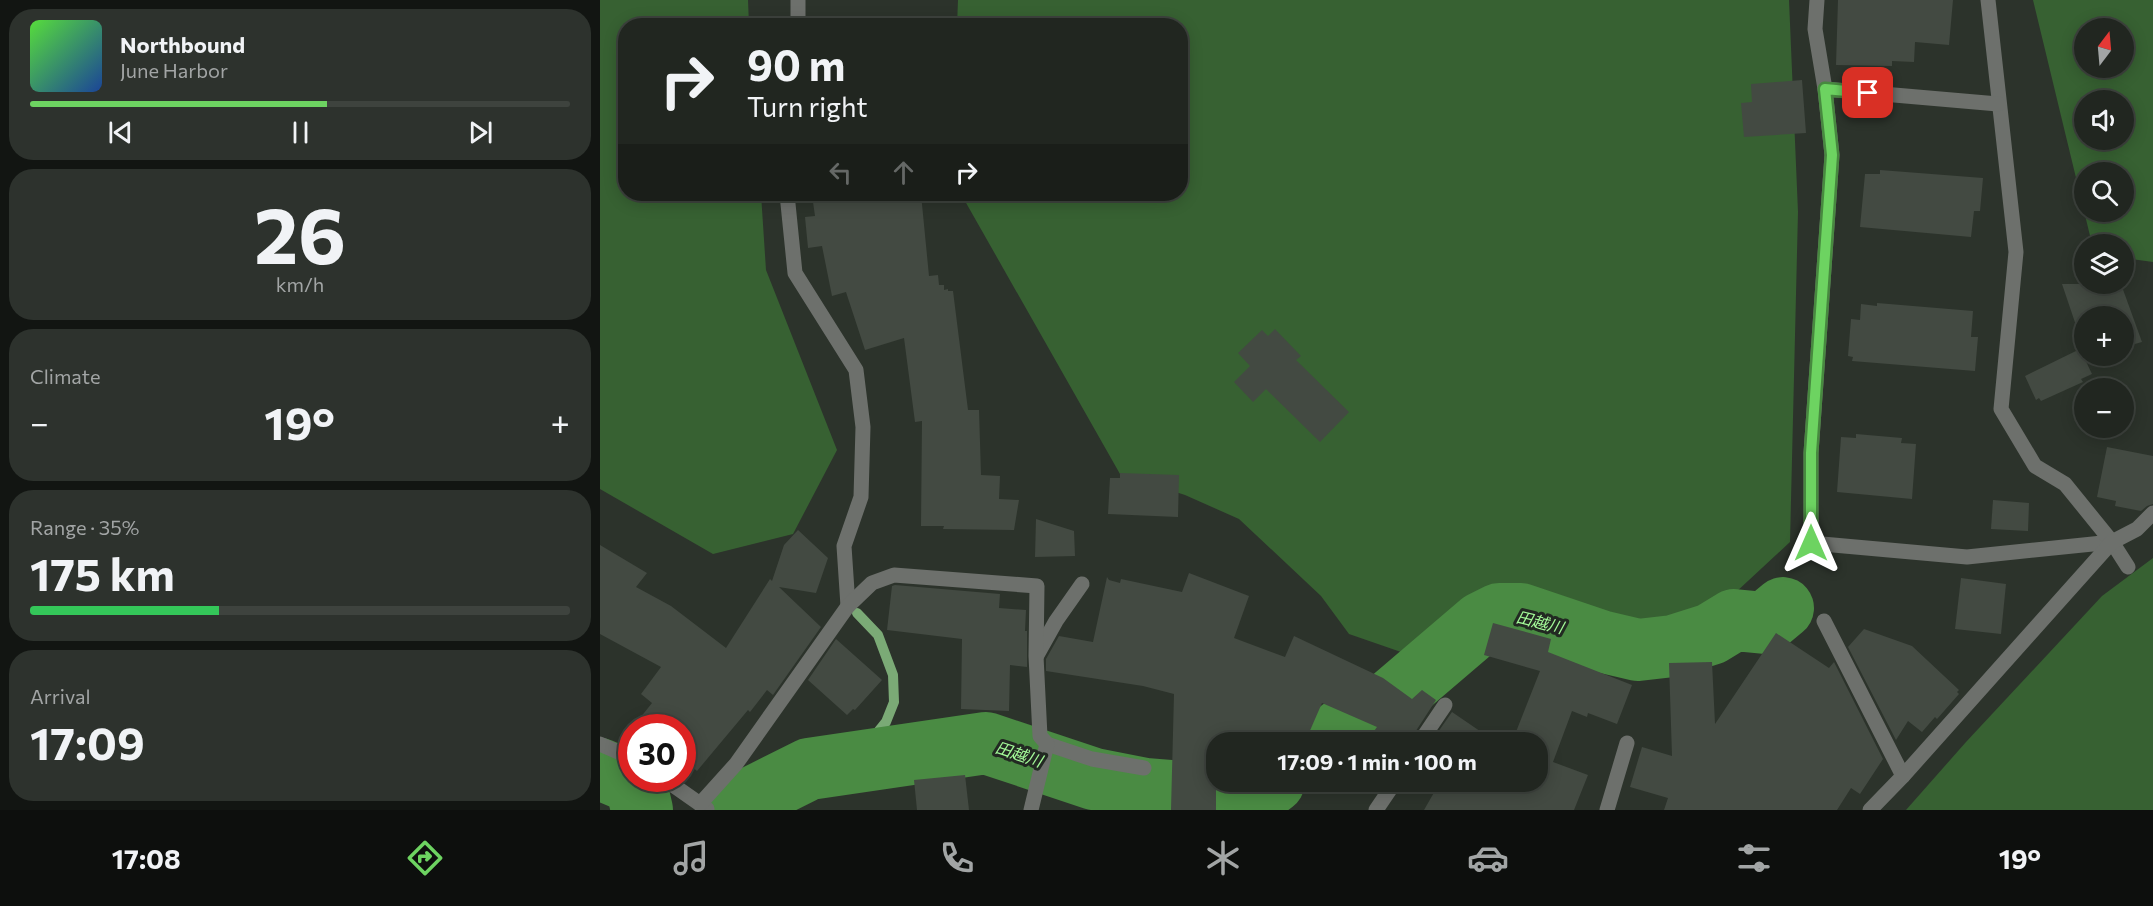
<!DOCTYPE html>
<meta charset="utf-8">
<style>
body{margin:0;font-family:Commissioner,"Noto Sans JP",sans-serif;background:#2d322d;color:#f1f3f6;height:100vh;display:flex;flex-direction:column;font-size:22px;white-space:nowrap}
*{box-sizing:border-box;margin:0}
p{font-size:20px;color:#a2a5a5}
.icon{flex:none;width:33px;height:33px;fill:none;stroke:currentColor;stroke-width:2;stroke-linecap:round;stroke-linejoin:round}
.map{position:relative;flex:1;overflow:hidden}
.panel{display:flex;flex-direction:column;gap:9px;padding:9px;background:#121512;width:600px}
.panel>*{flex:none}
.hud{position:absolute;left:18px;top:18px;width:570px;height:183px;border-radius:24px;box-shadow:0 3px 15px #0003,0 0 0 2px #3e433e;background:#212620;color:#f1f3f6;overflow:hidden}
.needle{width:39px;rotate:16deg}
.controls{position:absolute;left:1474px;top:18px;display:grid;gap:12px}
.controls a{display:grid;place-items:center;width:60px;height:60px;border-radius:50%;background:#212620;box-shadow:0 3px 15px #0003,0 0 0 2px #3e433e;font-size:30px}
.speed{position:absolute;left:18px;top:714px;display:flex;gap:12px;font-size:30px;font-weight:700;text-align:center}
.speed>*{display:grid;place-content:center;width:78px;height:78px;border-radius:50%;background:#212620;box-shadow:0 3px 15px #0003,0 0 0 2px #3e433e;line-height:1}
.speed .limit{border:9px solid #d22;background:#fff;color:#111}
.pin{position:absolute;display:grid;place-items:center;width:51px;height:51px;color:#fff;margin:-26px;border-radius:12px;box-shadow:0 3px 9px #0006}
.me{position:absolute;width:66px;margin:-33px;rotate:0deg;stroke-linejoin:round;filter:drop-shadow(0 0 4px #0008)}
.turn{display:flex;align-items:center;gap:21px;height:126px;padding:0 30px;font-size:27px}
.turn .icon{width:78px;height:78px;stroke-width:2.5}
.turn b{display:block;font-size:42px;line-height:51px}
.lanes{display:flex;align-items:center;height:57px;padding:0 30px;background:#0003;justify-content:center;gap:30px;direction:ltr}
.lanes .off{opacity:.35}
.big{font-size:45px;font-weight:700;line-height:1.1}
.panel .widget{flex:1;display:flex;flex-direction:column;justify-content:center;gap:9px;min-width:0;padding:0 21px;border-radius:24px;background:#2d322d}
.panel .dial{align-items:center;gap:0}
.dial b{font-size:78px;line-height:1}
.song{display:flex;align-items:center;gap:18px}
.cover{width:72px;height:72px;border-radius:9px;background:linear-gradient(135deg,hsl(110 70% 55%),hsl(220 70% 35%))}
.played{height:6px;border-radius:3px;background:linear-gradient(90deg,#6dd361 55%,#3e433e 55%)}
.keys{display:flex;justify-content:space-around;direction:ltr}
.heat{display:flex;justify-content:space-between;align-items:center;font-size:33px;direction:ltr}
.charge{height:9px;border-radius:4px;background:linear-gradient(90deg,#34c759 35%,#3e433e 0)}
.trip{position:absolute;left:606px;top:732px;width:342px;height:60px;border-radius:24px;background:#212620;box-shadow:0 3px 15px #0003,0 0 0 2px #3e433e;font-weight:700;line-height:60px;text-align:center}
.menu{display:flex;height:96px;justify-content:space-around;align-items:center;background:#0d0f0d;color:#a2a5a5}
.menu .icon{width:42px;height:42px}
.menu .current{color:#6dd361}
.menu b{font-size:27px;color:#f1f3f6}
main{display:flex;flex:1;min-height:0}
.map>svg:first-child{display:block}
.green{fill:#376132;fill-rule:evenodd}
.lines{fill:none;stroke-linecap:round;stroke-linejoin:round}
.stream{stroke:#7baa76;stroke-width:10}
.river{stroke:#4a8b43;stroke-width:62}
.building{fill:#434a42}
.minor{stroke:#6d706c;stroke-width:15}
.route-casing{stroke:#47893f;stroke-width:15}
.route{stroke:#6dd361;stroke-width:10}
.labels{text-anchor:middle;stroke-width:6;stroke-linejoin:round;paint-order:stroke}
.water-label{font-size:16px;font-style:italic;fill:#a4fb99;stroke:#222922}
</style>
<main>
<section class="panel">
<div class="widget">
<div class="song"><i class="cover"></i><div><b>Northbound</b><p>June Harbor</p></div></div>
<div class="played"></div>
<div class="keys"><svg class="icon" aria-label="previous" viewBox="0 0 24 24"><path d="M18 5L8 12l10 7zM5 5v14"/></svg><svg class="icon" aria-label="pause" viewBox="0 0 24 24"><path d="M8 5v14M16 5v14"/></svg><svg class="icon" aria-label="next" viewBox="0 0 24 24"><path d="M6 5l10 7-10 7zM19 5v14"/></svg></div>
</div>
<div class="widget dial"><b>26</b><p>km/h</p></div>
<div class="widget"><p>Climate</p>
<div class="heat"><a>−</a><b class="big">19°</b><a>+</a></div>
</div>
<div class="widget"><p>Range · 35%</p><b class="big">175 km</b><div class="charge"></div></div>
<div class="widget"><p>Arrival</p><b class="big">17:09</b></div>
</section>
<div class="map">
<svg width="1553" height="810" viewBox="0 0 1553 810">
<rect width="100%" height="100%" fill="#2c332b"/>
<g class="green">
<path d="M0 0H148L149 25 26 26V194H161L166 270 237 450 193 534 113 554 0 489Z"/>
<path d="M358 0H1189L1198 212 1190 542 1079 645 920 626 827 661 749 634 721 596 639 519 585 495 520 474 361 194H580V26H357Z"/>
<path d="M1433 0H1553V262L1524 258V244H1492ZM1485 28H1524V68H1485ZM1485 100H1524V140H1485ZM1485 172H1524V212H1485Z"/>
<path d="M1553 558V810H1306L1366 742 1502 596Z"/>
</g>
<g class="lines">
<path class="stream" d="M253 763 286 722 294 702 293 675 278 635 257 613"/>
<g class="river">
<path d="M725 742 742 729 785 705 881 623 899 614H921L1004 642 1038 650 1073 646 1111 634 1134 620 1165 623 1183 608"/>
<path d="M0 769 36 784 42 810"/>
<path d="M133 810 153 797 209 769 386 743 494 779 545 789 633 796 666 788 674 782"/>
</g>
</g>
<g class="building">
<path d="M1238 0H1353L1349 45 1315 42 1314 62 1292 61V66L1236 65Z"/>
<path d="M1202 80 1206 133 1144 137 1141 103 1152 102 1151 84Z"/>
<path d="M1280 170 1383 178 1380 211H1374L1371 237 1260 227 1265 174H1280Z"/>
<path d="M321 194 329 276 338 275 339 285H344V290L348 289V291H353L368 410H379L381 475 400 476 399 499 419 500 414 530 343 529 344 526H321L322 421 315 422 304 338 265 350 246 292 232 296 222 246 208 248 205 217 215 216 213 202Z"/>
<path d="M1462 284H1521L1542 342 1524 347V316H1485V352Z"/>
<path d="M1277 303 1373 311 1371 337H1378L1375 371 1252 361 1253 357 1248 356 1251 319 1260 320 1261 304 1277 306Z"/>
<path d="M675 329 701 356 696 360 749 412 720 442 666 389 653 402 634 382 650 366 638 353 662 330 668 336Z"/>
<path d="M1480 349 1492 374 1481 379 1483 382 1441 401 1439 398 1436 400 1425 376Z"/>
<path d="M1256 434 1302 438 1301 443 1316 444 1312 499 1237 492 1241 437 1256 438Z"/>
<path d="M1507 447 1553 456V504L1547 506 1541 511 1515 506 1516 501 1497 497Z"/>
<path d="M520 473 579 475 578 517 508 514 510 478H520Z"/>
<path d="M1393 500 1429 503 1428 531 1391 529Z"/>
<path d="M436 519 474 531 475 556 435 557Z"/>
<path d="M198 530 228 558 216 593 179 587 221 627 173 695 167 690 150 712 148 710 97 771 82 758V728H32L52 703 41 694 61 667 0 634V545L47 573 36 587 71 606 126 648 170 579 172 581 184 545Z"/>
<path d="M589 573 649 596 634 638 685 657 694 636 783 678 812 699 822 690 836 700 812 737 810 742H766L777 727 722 703 705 742H616V810H571L574 694 543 686 446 671V659L459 636 493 642 507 577 509 580 520 583 521 579 582 592Z"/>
<path d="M1361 578 1406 584 1401 634 1355 629Z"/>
<path d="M295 585 400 594 399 608 426 610 425 631H427V667L410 665 409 711 361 709 362 639 287 630 292 586Z"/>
<path d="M893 623 951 639 948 652 1032 685 1017 724 988 713 987 717 972 711 953 762 988 775 974 810H824L840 782H938V742H912L940 671 884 655Z"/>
<path d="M1264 629 1312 646 1359 690 1357 692 1359 694 1337 719 1335 717 1322 732 1308 721 1296 740 1248 647Z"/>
<path d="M1176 633 1229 668 1234 662 1283 759 1260 794 1251 788 1237 810H1064L1068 798 1030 787 1042 747 1072 756 1069 663 1112 662 1115 724Z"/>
<path d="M236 639 282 680 255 710 253 709 247 715 208 680Z"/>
<path d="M852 712 893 740 896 742H831Z"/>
<path d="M365 775 369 810H317L314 780Z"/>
</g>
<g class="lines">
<g class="minor">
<path d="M1217 0 1215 29 1225 89 1232 155 1211 453V543L1367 557 1512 542"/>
<path d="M1388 0 1416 252 1401 409 1435 466 1465 484 1512 542 1528 567"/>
<path d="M198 26V0"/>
<path d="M1225 89 1398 104"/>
<path d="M187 194 195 273 256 370 263 427 261 497 244 546 248 606"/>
<path d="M1224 621 1303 776"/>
<path d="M437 655 456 621 482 584"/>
<path d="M820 742 845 705"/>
<path d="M0 744 32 758"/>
<path d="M447 744 492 759 544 768"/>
<path d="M63 778 107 809"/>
<path d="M100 804 136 764 248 606 272 583 294 575 437 586 436 656 440 736 447 744 431 810"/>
<path d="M776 810 795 782"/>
<path d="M1007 810 1027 743"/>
<path d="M1270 810 1303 776 1512 542 1537 529 1553 513"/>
</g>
</g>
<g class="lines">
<defs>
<path id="route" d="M1211 543V453L1232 155 1225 89 1268 93"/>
</defs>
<use href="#route" class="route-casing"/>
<use href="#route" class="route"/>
</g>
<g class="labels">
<g class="water-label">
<text transform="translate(940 622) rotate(14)" y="6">田越川</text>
<text transform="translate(419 754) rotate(18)" y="6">田越川</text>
</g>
</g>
</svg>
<div class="controls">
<a><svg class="needle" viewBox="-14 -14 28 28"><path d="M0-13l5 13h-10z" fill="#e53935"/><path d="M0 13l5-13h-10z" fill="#a2a5a5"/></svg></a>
<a><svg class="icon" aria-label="sound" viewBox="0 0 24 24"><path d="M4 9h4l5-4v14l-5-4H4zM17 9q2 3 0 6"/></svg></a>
<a><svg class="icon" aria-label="search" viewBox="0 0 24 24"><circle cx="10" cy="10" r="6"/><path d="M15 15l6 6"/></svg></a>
<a><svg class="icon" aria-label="layers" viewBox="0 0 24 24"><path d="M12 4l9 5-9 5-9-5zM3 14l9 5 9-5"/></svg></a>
<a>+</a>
<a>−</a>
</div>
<div class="speed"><div class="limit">30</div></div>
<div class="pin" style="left:1268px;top:93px;background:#d93025"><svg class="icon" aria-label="arrive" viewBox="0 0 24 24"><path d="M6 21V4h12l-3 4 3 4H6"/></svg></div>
<svg class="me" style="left:1211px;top:543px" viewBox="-20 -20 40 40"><path d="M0-17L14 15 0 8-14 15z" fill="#6dd361" stroke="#fff" stroke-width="4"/></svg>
<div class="trip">17:09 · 1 min · 100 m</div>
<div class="hud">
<div class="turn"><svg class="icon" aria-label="right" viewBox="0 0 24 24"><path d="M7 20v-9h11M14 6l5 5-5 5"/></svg><div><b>90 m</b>Turn right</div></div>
<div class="lanes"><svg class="icon off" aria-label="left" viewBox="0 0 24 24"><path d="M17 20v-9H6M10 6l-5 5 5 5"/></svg><svg class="icon off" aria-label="ahead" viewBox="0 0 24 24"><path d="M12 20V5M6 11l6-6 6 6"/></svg><svg class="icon" aria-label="right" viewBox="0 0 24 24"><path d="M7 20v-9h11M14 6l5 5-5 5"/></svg></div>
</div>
</div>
</main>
<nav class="menu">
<b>17:08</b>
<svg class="icon current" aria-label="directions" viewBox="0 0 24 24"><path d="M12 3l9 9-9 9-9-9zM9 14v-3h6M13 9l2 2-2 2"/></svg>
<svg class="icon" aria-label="music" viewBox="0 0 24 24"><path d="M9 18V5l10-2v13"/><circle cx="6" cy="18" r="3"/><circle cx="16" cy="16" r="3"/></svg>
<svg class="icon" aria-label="phone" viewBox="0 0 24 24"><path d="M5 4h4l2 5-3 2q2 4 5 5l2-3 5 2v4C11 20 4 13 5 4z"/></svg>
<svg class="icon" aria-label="climate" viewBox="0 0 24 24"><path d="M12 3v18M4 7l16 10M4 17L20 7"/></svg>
<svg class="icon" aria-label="car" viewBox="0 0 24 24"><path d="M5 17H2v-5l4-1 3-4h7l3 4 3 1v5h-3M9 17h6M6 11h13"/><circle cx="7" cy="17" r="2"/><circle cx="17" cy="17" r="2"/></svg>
<svg class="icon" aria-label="filters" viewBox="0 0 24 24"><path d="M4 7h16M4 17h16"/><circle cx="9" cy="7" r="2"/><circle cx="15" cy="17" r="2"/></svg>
<b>19°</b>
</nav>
